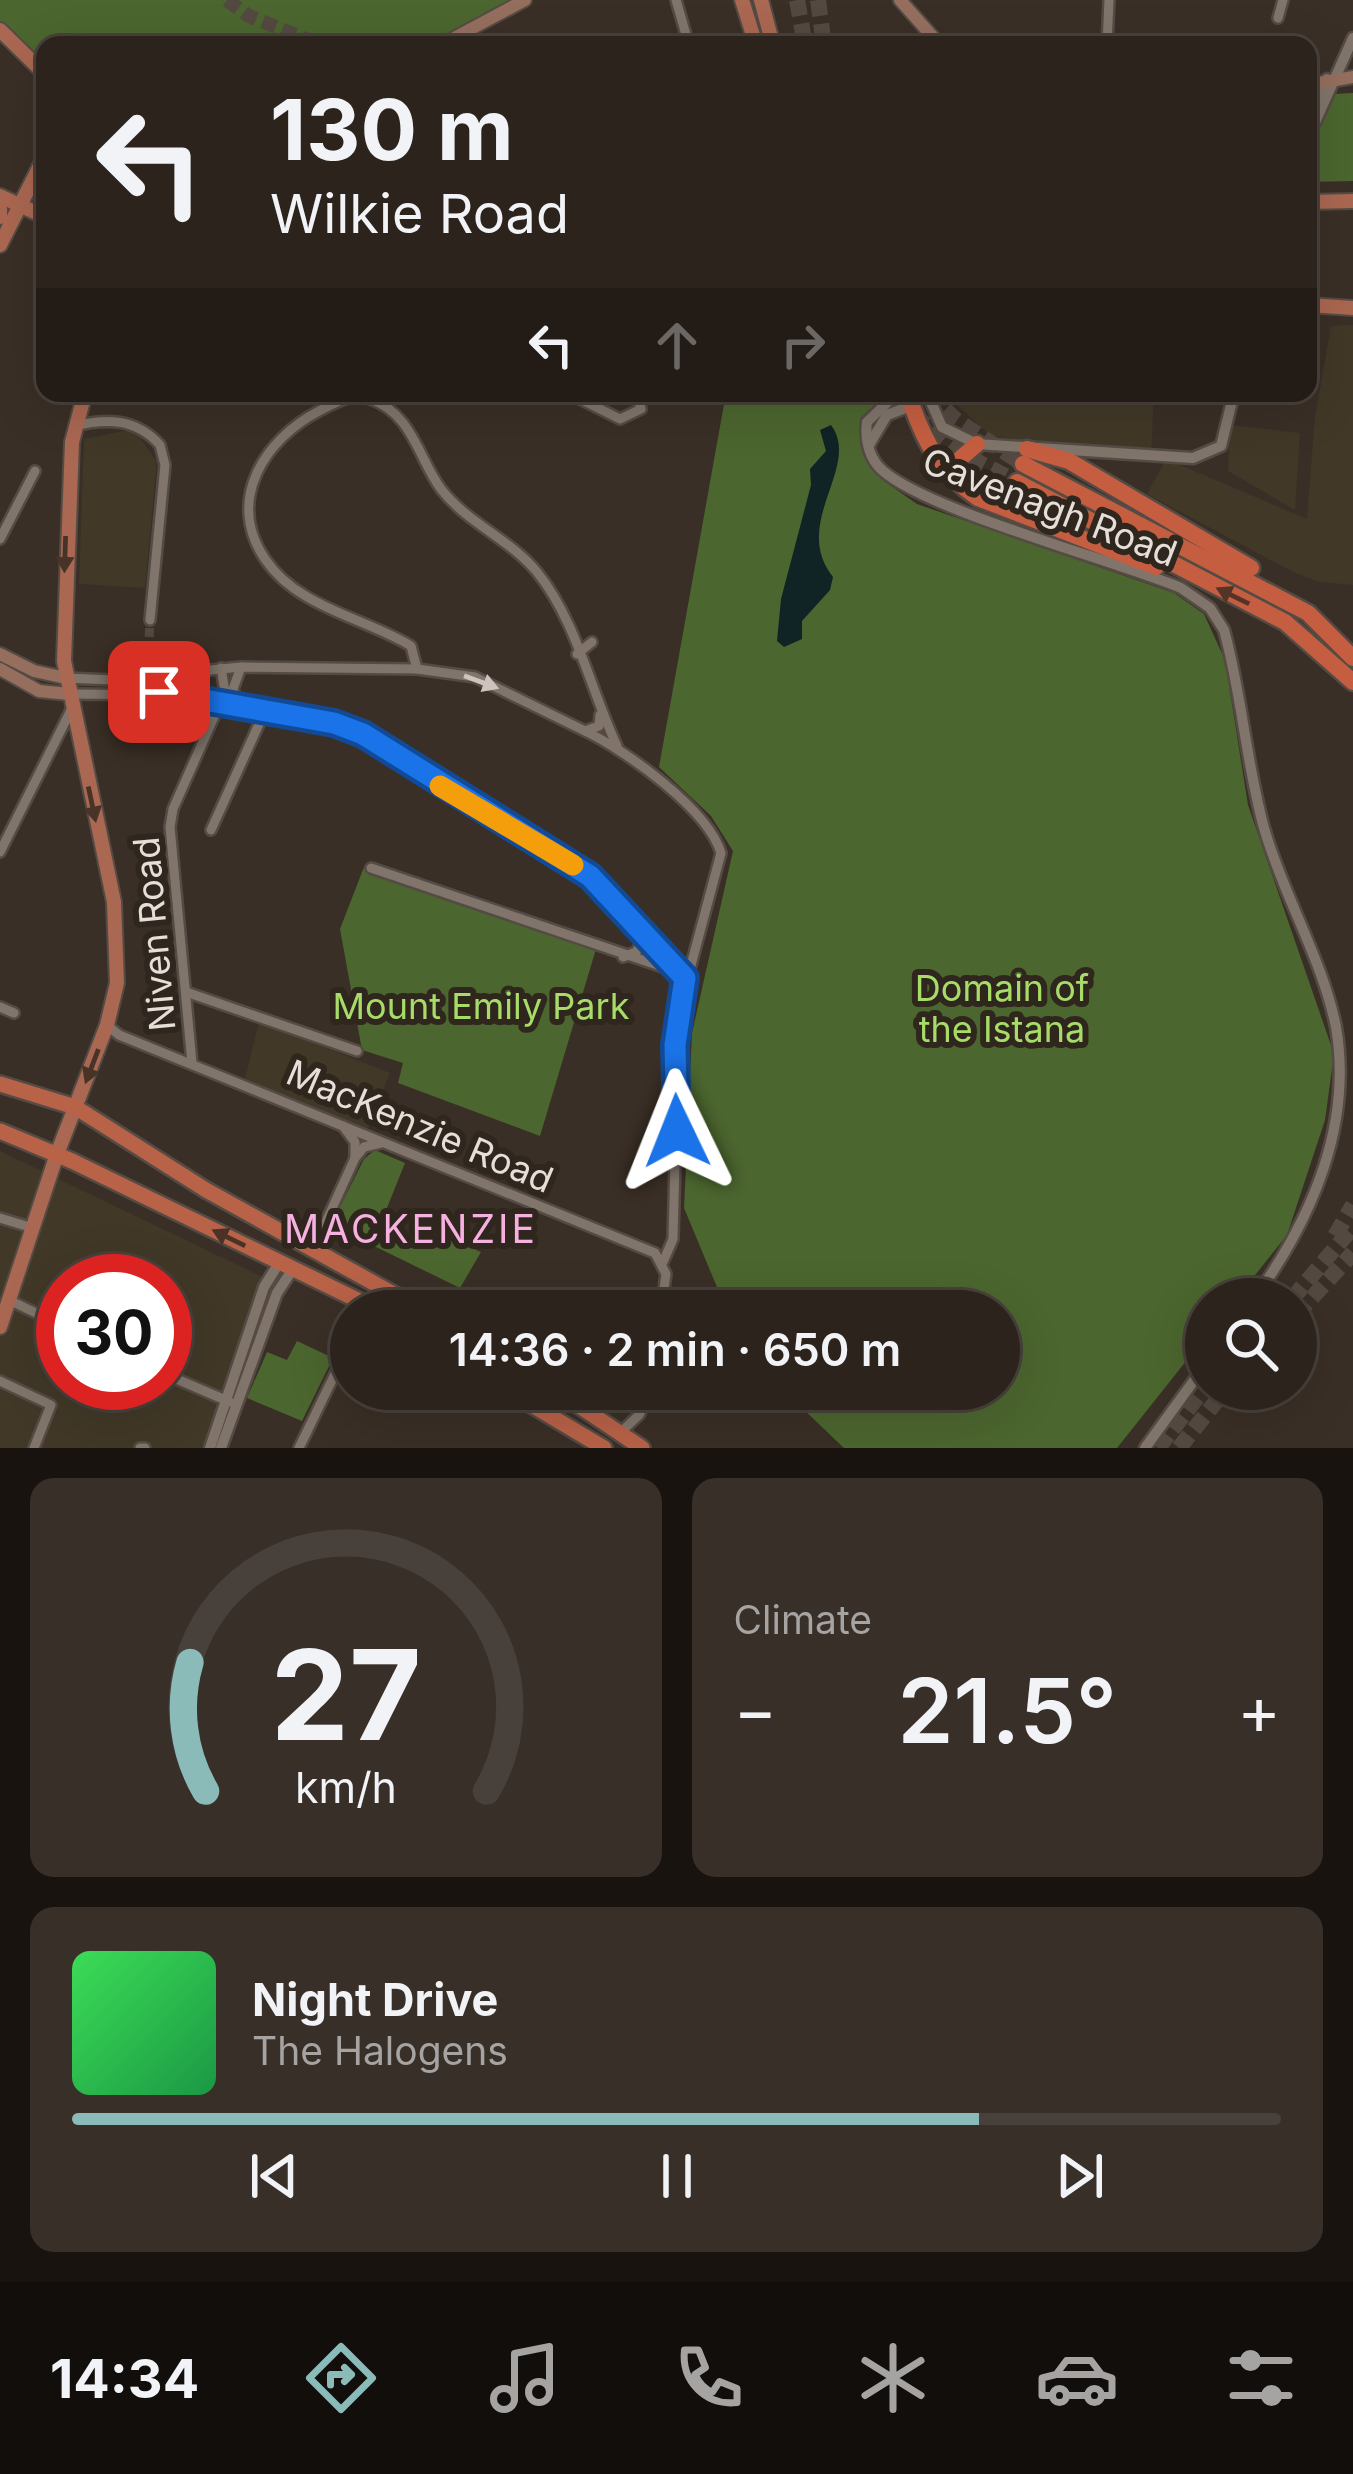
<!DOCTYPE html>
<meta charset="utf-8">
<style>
body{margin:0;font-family:Inter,sans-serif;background:#382f29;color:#f1f3f6;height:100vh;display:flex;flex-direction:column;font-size:45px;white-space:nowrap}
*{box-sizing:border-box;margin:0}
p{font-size:39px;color:#a6a4a3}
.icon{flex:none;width:66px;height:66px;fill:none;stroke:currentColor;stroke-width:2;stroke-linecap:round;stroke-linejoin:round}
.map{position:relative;height:1448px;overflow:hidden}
.details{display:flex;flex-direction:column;gap:30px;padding:30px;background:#18130f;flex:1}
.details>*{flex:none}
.guide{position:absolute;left:36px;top:36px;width:1281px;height:366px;border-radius:24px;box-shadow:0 12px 48px #0002,0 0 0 3px #48403b;background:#2c231c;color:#f1f3f6;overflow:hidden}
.tools{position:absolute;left:1185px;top:1278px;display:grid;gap:24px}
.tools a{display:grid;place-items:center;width:132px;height:132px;border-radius:50%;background:#2c231c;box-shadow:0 12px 48px #0002,0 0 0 3px #48403b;font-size:60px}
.speed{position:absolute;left:36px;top:1254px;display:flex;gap:24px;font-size:60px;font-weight:700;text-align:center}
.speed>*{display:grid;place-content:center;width:156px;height:156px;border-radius:50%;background:#2c231c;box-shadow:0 12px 48px #0002,0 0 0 3px #48403b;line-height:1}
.speed .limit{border:18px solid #d22;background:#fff;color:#111}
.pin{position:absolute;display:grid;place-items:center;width:102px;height:102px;color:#fff;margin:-51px;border-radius:24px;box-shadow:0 6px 18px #0006}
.me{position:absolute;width:132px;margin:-66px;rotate:358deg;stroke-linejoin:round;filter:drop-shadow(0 0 9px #0008)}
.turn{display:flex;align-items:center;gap:42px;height:252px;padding:0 36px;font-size:54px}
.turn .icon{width:156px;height:156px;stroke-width:2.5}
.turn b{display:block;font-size:84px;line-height:102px}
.lanes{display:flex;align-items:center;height:114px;padding:0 36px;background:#0003;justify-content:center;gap:60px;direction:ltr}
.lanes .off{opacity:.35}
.big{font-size:90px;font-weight:600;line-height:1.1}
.details .widget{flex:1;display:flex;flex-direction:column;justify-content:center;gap:18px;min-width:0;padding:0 42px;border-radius:24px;background:#382f29}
.details .dial{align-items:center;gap:0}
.dial svg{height:312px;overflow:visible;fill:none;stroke:#48403b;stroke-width:7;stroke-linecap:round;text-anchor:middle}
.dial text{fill:#f1f3f6;stroke:none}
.song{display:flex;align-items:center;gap:36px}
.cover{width:144px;height:144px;border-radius:18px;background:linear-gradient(135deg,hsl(130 70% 55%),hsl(140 70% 35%))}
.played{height:12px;border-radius:6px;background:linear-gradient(90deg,#8bbbb9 75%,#48403b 75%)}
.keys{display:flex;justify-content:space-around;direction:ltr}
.heat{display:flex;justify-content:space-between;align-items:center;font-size:66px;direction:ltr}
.details .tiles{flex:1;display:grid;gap:30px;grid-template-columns:1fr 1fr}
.widget:last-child{grid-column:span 2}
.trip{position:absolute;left:330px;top:1290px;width:690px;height:120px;border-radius:60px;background:#2c231c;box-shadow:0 12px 48px #0002,0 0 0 3px #48403b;font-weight:600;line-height:120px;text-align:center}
.dock{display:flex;height:192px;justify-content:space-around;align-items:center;background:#120e0b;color:#a6a4a3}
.dock .icon{width:84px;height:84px}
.dock .on{color:#8bbbb9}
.dock b{font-size:54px;color:#f1f3f6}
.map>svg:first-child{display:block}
.commercial{fill:#413827;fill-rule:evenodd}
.green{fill:#4c662f}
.water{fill:#102325}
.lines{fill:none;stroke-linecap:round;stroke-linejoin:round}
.minor-tunnel{stroke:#544941;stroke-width:9;stroke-dasharray:9 4.5;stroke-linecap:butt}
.primary-tunnel{stroke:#544941;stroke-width:14;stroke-dasharray:14 7;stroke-linecap:butt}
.motorway-tunnel{stroke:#544941;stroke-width:16;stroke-dasharray:16 8;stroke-linecap:butt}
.minor-casing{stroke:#544b44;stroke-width:14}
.tertiary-casing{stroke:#544b44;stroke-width:15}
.secondary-casing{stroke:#544b44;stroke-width:16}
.primary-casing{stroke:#544b44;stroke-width:18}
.trunk-casing{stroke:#544b44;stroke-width:20}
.motorway-casing{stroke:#544b44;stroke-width:21}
.minor{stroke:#81756b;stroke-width:9}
.tertiary{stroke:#81756b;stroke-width:10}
.secondary{stroke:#956e5e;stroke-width:12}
.primary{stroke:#aa6751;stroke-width:14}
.trunk{stroke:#b86248;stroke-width:15}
.motorway{stroke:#c55e40;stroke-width:16}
.oneway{fill:#483327}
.oneway2{fill:#543426}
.oneway3{fill:#cdc4be}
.oneway4{fill:#4a3226}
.route-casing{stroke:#114b97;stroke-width:30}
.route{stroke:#1a73e8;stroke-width:21}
.slow{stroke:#f59e0b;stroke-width:21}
.labels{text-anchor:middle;stroke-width:12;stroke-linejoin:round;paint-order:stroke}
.street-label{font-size:36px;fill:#e6dfd9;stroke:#2f261d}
.park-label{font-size:36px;fill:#a7dc68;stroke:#2f261d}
.neighbourhood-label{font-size:39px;letter-spacing:3px;fill:#f6b1e1;stroke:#2f261d}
</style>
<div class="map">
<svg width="1353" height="1448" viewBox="0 0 1353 1448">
<rect width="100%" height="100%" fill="#3a2f26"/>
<g class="commercial">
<path d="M1353 325V585L1319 582 1291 571 1147 494 1166 459 1307 519 1315 417 1331 326Z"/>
<path d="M944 393H1154L1151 459 991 436Z"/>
<path d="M1230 425 1300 433 1295 510 1228 471Z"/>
<path d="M134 429 157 462 145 588 79 584 84 439Z"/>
<path d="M259 1022 390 1073 367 1131 245 1079Z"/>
<path d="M0 1151 271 1281 202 1448H0ZM63 1281H165V1383H63Z"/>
</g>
<g class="green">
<path d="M0 0H516L427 45H45V66L0 26Z"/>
<path d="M1353 93V181L1308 182V152L1334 94Z"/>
<path d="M726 393H901L902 409 880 420 870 458 884 481 917 504 1174 593 1204 614 1225 660 1248 805 1334 1054 1325 1120 1287 1235 1236 1299H1206V1336L1117 1448H844L782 1389H999V1311H727L684 1208 692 1033 733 851 711 816 659 767Z"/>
<path d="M364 867 596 949 540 1136 398 1083 403 1063 362 1050 340 929Z"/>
<path d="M375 1150 405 1163 378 1230 419 1246 427 1230 481 1252 460 1288 331 1225 364 1159Z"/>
<path d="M297 1341 333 1358 302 1421 247 1398 267 1352 287 1360Z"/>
</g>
<path class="water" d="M831 425C862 467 790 523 833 577L830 590 802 621V639L784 647 777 641 781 599 811 485 810 469 826 451 820 430Z"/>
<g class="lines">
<path class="minor-tunnel" d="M148 664 150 620"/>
<path class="primary-tunnel" d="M227 0 249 16 320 45"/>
<g class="motorway-tunnel">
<path d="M797 0 805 45"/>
<path d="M818 0 824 45"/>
<path d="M928 393 956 420 1023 464"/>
<path d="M913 414 955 450 1017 482"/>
<path d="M1335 1236 1353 1205"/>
<path d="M1292 1299 1353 1227"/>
<path d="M1296 1315 1353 1253"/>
<path d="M1158 1448 1206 1386"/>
<path d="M1179 1448 1226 1389"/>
</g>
<defs>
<g id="minor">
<path d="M676 0 689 45"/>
<path d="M1278 18 1283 0"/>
<path d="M1107 45 1109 0"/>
<path d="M568 393 620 419 641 409 637 393"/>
<path d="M74 426C106 418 136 418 160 445L165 465 150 620"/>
<path d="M0 539 35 471"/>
<path d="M577 654 592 642"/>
<path d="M417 669 411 646C363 617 298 608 265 559 225 500 265 439 319 411 335 403 352 392 370 399 413 414 418 458 441 489 467 523 510 539 537 572 576 620 591 691 617 746"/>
<path d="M66 678 112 680 241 667 417 669 475 677 585 731 599 726 600 715"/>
<path d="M69 694 194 695 349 728 590 876 685 978"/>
<path d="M238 707 233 689 241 667"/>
<path d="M585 731C625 750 708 809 721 853L679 1010 673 1239 663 1262"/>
<path d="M211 830 264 713"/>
<path d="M0 852 72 708"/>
<path d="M371 868 669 969"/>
<path d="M623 957 636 952 645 937"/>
<path d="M186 992 357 1051"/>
<path d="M0 1007 14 1013"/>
<path d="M107 1025 119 1035 655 1253 666 1274 661 1311"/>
<path d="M192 1063 170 827 173 809 225 692 221 668"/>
<path d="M343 1126 355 1142V1158"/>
<path d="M0 1218 33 1228"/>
<path d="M313 1250 355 1158 364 1147 381 1143"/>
<path d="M11 1301 63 1326"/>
<path d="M165 1374 230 1402"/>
<path d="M0 1381 51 1405 34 1448"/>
<path d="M621 1432 639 1415 652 1389"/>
<path d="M140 1448H145"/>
<path d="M299 1448 351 1341"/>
</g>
<g id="tertiary">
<path d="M1308 120 1327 79"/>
<path d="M1308 138 1353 38"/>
<path d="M911 393 893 397 867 422C865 437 868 454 878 466 913 507 1117 561 1181 588L1210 608 1224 630C1242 695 1246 763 1264 828 1283 895 1322 958 1336 1027 1353 1127 1311 1220 1254 1299"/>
<path d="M927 393 942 427 977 444 1193 458 1221 446 1234 393"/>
<path d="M869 445 887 415 913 405"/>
<path d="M210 1448 264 1287 279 1263"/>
<path d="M221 1448 277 1293 293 1269"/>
<path d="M1145 1448 1206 1364"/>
</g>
<g id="secondary">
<path d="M900 0 940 45"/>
<path d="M441 45 525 0"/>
<path d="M1308 85 1353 77"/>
<path d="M0 654 34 671 66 678"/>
<path d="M0 669 39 691 69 694"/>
</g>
<g id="primary">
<path d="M742 0 756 45"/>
<path d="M761 0 773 45"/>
<path d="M0 30 45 74"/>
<path d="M0 196 45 217"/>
<path d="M1308 202 1353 201"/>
<path d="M0 209V217"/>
<path d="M0 245 45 156"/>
<path d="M1308 305 1353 308"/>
<path d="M0 1327 57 1154 107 1025 117 983 114 902 64 661 72 442 85 393"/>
</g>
<g id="trunk">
<path d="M0 1084 75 1107 206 1190 424 1311"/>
<path d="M0 1131 72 1161 380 1311"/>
<path d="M505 1389 604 1448"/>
<path d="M554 1389 642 1448"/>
</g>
<g id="motorway">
<path d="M912 406C926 445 942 474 978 498L1156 567"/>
<path d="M1027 449 1069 461 1251 568"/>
<path d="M1023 464 1308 613 1353 658"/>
<path d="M1017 482 1285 622 1353 682"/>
<path d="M966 483 958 470 961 458 977 444"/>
</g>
</defs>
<use href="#minor" class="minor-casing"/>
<use href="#tertiary" class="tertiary-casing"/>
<use href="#secondary" class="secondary-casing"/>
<use href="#primary" class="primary-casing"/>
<use href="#trunk" class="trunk-casing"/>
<use href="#motorway" class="motorway-casing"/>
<use href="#minor" class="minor"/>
<use href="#tertiary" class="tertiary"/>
<use href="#secondary" class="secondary"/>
<use href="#primary" class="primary"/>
<use href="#trunk" class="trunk"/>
<use href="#motorway" class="motorway"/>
</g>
<defs><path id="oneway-solid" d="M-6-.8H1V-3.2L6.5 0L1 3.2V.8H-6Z" transform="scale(3)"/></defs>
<g class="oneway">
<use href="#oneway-solid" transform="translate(65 554) rotate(92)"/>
<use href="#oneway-solid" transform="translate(92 804) rotate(78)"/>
<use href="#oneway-solid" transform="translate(92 1066) rotate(111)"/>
</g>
<use class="oneway2" href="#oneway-solid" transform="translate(1233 596) rotate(-154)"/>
<use class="oneway3" href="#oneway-solid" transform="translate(481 682) rotate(20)"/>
<use class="oneway4" href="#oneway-solid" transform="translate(229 1238) rotate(-154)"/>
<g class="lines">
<defs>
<path id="route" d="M159 692 334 723 363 734 590 876 685 978 675 1045 677 1131"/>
</defs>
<use href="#route" class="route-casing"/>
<use href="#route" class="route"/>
<path class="slow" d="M440 786 573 865"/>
</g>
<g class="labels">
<g class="street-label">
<text transform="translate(1050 507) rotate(21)" y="13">Cavenagh Road</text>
<text transform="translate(154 934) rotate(-95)" y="13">Niven Road</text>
<text transform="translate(420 1126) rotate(23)" y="13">MacKenzie Road</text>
</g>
<g class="park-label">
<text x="1002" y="1001">Domain of<tspan x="1002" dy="41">the Istana</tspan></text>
<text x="481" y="1019">Mount Emily Park</text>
</g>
<g class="neighbourhood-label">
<text x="411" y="1243">MACKENZIE</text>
</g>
</g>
</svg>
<div class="tools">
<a><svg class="icon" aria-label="search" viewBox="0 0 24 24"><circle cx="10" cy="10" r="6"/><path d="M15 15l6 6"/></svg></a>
</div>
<div class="speed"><div class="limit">30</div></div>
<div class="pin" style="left:159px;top:692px;background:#d93025"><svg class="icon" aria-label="arrive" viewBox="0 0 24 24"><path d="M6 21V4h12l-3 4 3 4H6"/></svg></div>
<svg class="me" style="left:677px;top:1131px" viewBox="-20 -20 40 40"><path d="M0-17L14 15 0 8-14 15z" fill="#1a73e8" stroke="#fff" stroke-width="4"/></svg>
<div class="trip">14:36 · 2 min · 650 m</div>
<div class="guide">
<div class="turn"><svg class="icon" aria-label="left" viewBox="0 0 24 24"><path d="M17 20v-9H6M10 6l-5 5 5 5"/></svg><div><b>130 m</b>Wilkie Road</div></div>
<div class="lanes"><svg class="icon" aria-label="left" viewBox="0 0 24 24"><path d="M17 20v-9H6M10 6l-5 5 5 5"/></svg><svg class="icon off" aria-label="ahead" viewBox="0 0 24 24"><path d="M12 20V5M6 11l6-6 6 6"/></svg><svg class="icon off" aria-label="right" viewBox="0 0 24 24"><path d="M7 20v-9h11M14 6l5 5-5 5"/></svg></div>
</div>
</div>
<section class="details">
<div class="tiles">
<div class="widget dial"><svg viewBox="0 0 100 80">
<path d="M14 69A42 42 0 1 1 86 69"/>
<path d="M14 69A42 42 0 0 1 10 36" stroke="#8bbbb9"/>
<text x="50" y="56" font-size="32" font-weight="700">27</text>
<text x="50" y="72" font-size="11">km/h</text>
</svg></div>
<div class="widget"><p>Climate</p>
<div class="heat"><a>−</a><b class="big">21.5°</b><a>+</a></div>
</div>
<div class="widget">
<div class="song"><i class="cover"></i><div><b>Night Drive</b><p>The Halogens</p></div></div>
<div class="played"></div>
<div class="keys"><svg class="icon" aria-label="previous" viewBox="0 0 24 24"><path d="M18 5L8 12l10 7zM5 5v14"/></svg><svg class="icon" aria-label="pause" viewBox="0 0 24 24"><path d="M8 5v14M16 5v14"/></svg><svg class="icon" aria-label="next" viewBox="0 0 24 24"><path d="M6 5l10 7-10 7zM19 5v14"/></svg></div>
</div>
</div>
</section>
<nav class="dock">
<b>14:34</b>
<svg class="icon on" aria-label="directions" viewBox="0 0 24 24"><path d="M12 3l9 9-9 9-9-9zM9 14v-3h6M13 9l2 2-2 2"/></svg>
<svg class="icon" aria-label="music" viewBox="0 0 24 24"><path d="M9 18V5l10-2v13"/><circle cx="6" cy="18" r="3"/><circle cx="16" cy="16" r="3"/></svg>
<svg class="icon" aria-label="phone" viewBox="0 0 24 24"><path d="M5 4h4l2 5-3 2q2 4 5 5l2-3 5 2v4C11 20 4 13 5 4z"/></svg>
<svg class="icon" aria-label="climate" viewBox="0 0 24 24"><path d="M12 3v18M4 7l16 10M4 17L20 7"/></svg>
<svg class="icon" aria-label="car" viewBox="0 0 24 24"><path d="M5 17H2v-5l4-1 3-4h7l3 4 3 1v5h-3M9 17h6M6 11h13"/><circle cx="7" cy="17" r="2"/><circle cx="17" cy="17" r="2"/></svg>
<svg class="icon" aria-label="filters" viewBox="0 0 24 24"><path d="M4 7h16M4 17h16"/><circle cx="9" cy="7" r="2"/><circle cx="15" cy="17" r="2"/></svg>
</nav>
